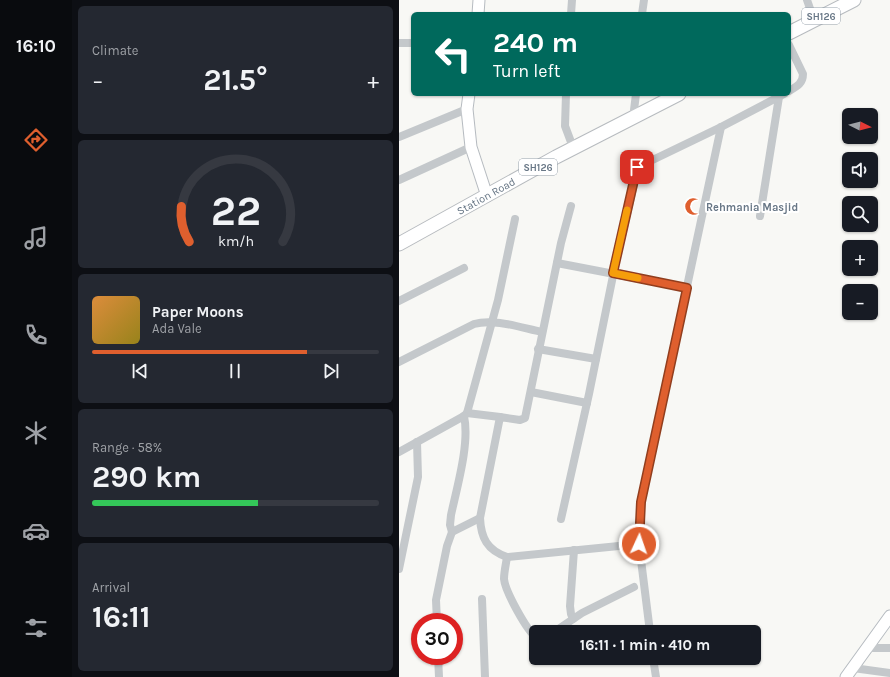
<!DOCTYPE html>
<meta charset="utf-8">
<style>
body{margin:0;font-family:Karla,sans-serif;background:#242831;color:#f1f3f6;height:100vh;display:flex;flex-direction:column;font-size:15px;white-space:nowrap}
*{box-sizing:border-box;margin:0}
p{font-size:13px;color:#9ea1a6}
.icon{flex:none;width:22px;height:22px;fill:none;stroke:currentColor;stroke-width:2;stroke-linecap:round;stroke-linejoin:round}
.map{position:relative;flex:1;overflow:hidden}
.drawer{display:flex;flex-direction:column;gap:6px;padding:6px;background:#0d0f14;width:327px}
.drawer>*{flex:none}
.top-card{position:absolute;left:12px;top:12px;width:380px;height:84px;border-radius:6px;box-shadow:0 1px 3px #0004;background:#00695c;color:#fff;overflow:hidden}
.needle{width:26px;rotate:96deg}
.tools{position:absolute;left:443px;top:108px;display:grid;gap:8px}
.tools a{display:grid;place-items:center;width:36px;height:36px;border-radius:6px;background:#171b24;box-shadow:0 1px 3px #0004;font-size:20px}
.speed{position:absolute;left:12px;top:613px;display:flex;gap:8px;font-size:20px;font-weight:700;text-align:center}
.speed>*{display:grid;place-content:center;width:52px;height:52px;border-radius:50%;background:#171b24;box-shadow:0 1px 3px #0004;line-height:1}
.speed .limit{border:6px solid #d22;background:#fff;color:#111}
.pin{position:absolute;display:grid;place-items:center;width:34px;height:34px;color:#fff;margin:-17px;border-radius:8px;box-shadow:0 2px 6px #0006}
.me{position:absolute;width:44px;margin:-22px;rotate:3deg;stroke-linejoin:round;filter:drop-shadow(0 0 3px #0008)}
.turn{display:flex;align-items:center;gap:14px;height:84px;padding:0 16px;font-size:18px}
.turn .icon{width:52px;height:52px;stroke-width:2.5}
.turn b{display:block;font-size:28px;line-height:34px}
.big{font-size:30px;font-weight:700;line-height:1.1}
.drawer .tile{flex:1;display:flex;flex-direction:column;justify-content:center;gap:6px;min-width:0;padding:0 14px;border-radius:6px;background:#242831}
.drawer .dial{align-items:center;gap:0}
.dial svg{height:104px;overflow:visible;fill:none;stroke:#363941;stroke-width:7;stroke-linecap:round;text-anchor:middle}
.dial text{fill:#f1f3f6;stroke:none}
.song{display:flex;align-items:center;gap:12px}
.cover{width:48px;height:48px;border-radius:6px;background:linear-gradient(135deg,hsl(30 70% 55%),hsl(50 70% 35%))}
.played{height:4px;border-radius:2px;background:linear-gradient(90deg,#df5f2e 75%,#363941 75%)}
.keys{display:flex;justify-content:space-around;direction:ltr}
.heat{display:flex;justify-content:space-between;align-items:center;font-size:22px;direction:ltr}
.charge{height:6px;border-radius:3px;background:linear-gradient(90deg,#34c759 58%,#363941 0)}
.trip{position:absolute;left:130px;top:625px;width:232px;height:40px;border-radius:6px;background:#171b24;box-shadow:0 1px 3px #0004;font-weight:700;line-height:40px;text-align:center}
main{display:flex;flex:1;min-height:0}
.tabs{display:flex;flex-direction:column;width:72px;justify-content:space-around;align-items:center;background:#090b0e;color:#9ea1a6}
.tabs .icon{width:28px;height:28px}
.tabs .current{color:#df5f2e}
.tabs b{font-size:18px;color:#f1f3f6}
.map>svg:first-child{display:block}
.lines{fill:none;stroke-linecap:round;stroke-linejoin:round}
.secondary-casing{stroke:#b6bbc0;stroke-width:13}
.primary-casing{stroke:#b7bbbf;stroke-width:15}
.street{stroke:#c4c8cb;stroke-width:8}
.secondary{stroke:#fff;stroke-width:11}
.primary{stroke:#fff;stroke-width:13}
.route-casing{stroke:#913e1e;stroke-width:10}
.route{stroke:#df5f2e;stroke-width:7}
.slow{stroke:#f59e0b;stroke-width:7}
.labels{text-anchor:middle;stroke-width:4;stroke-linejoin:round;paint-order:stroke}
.shield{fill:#fff;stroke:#95a0aa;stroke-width:1}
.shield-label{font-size:10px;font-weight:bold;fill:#687786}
.street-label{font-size:11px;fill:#687786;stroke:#fff}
.poi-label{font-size:11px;font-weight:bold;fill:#687786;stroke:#fff;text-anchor:start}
</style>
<main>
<nav class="tabs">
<b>16:10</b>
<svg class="icon current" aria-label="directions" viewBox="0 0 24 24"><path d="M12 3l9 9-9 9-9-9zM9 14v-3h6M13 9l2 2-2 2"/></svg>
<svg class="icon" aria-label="music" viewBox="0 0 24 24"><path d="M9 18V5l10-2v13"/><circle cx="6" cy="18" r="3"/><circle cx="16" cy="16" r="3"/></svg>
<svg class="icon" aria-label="phone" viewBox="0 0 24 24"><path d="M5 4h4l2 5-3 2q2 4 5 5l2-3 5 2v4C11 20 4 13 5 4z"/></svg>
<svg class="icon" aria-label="climate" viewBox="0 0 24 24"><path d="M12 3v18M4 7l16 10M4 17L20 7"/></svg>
<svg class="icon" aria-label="car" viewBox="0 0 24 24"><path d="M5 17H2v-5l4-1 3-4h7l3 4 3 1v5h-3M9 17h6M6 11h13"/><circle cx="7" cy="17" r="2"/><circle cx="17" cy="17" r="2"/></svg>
<svg class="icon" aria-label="filters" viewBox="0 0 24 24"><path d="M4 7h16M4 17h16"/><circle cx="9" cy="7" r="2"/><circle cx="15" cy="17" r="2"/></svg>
</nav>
<section class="drawer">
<div class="tile"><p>Climate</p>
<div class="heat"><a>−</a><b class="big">21.5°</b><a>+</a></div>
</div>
<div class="tile dial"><svg viewBox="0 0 100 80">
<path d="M14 69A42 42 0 1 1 86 69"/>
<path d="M14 69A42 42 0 0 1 8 42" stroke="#df5f2e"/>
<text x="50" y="56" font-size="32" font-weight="700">22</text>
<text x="50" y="72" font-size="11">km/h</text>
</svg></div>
<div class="tile">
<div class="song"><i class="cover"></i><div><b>Paper Moons</b><p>Ada Vale</p></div></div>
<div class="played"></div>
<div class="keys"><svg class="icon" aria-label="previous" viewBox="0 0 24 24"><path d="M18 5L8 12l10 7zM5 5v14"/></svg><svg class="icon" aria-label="pause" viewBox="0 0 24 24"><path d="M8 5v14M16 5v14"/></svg><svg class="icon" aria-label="next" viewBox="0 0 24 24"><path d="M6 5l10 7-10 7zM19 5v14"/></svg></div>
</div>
<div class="tile"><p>Range · 58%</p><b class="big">290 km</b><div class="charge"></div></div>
<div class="tile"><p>Arrival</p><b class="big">16:11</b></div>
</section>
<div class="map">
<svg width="491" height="677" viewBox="0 0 491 677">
<rect width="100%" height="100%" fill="#f8f8f5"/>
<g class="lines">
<defs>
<g id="secondary">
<path d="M79 14 80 0"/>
<path d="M70 94 68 109 72 147 88 196"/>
<path d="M447 677 491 616"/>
</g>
<g id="primary">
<path d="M390 33 455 0"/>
<path d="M0 244 157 157 280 94"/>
</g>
</defs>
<use href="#secondary" class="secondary-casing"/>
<use href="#primary" class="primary-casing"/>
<g class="street">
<path d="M408 0 415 20"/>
<path d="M172 14 173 0"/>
<path d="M243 14 245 0"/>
<path d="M0 43H14"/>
<path d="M390 45 404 74C404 84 397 87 390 91"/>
<path d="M167 94 166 126 172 142"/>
<path d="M235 110 237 94"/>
<path d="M0 137 68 109"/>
<path d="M0 180 72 147"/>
<path d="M361 216 380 97"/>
<path d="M158 263 288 288"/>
<path d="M0 301 65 268"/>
<path d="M139 349 197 359"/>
<path d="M0 362 75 324C95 318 123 328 143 332"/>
<path d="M132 392 188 403"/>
<path d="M68 413 101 417"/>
<path d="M0 452 65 416 68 413 99 300 116 219"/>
<path d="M81 518C82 538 88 550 108 557L240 544"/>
<path d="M162 519 190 394 217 261 239 167 322 127 385 94"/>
<path d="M53 532 51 525 52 515C58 487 71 443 65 416"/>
<path d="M108 557C107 564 105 572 105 579 106 591 128 631 137 637"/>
<path d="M0 569 19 477 18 442"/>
<path d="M83 599 86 677"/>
<path d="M174 619 172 614 171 606 175 550"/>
<path d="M38 622 37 600 48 546 53 532 81 518 101 417 121 420 126 418 162 243 172 206"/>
<path d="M155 632 183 613 235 587"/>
<path d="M251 632 240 544 242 502 322 127"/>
<path d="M468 648H491"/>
<path d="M39 656 40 677"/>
<path d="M254 658 257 677"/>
<path d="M454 668 491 673"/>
</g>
<use href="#secondary" class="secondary"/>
<use href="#primary" class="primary"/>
</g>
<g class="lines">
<defs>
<path id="route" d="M238 167 214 273 288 288 242 502 240 544"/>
</defs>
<use href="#route" class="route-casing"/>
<use href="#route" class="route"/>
<path class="slow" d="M228 210 214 273 239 278"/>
</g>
<defs>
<symbol id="mosque-bare" viewBox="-9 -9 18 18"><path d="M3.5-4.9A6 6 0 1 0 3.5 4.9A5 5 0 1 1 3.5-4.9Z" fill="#df5f2e" stroke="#fff" stroke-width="2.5" paint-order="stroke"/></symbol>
</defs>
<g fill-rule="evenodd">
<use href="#mosque-bare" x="282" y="194" width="25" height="25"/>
</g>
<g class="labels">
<g class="shield">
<rect x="403" y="8" width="38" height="16" rx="3"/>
<rect x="120" y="159" width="38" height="16" rx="3"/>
</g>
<g class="shield-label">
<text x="422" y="20">SH126</text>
<text x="139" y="171">SH126</text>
</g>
<g class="street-label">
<text transform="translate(87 196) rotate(-29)" y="4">Station Road</text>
</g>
<g class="poi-label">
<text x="307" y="211">Rehmania Masjid</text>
</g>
</g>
</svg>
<div class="tools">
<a><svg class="needle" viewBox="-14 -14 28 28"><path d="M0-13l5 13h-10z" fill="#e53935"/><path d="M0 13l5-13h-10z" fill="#9ea1a6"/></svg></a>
<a><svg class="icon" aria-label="sound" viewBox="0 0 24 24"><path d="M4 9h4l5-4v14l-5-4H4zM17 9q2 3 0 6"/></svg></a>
<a><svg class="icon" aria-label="search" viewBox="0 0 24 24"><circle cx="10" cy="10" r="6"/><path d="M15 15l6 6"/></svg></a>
<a>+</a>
<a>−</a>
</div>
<div class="speed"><div class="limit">30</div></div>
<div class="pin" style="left:238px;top:167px;background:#d93025"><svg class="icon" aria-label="arrive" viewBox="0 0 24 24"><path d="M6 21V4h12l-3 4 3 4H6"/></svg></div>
<svg class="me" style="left:240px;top:544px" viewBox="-20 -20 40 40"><circle r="17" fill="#df5f2e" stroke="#fff" stroke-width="3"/><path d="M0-11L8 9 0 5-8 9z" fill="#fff"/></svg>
<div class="trip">16:11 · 1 min · 410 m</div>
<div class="top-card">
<div class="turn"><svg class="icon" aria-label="left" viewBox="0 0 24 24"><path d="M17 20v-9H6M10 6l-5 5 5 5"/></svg><div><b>240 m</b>Turn left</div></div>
</div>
</div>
</main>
